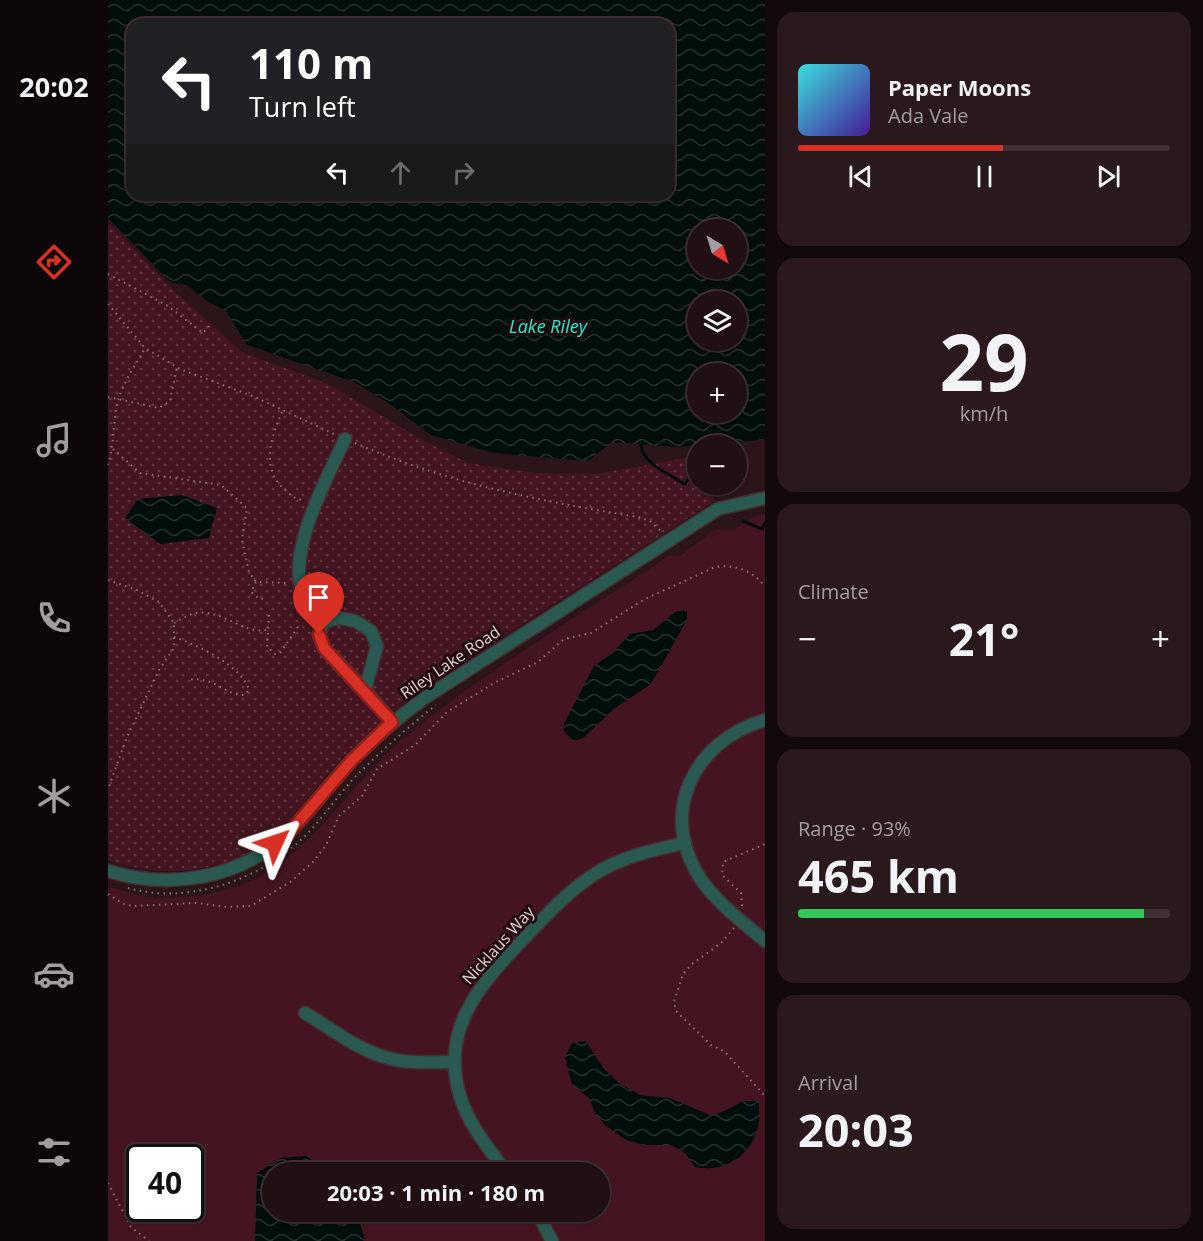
<!DOCTYPE html>
<meta charset="utf-8">
<style>
body{margin:0;font-family:"Open Sans",sans-serif;background:#29191c;color:#f1f3f6;height:100vh;display:flex;flex-direction:column;font-size:22px;white-space:nowrap}
*{box-sizing:border-box;margin:0}
p{font-size:20px;color:#a29da0}
.icon{flex:none;width:33px;height:33px;fill:none;stroke:currentColor;stroke-width:2;stroke-linecap:round;stroke-linejoin:round}
.map{position:relative;flex:1;overflow:hidden}
.panel{display:flex;flex-direction:column;gap:12px;padding:12px;background:#12090a;width:438px}
.panel>*{flex:none}
.guide{position:absolute;left:18px;top:18px;width:549px;height:183px;border-radius:18px;box-shadow:0 2px 4px #0004,0 0 0 2px #3e3033;background:#202124;color:#fff;overflow:hidden}
.needle{width:39px;rotate:142deg}
.fabs{position:absolute;left:579px;top:219px;display:grid;gap:12px}
.fabs a{display:grid;place-items:center;width:60px;height:60px;border-radius:50%;background:#211013;box-shadow:0 2px 4px #0004,0 0 0 2px #3e3033;font-size:30px}
.speed{position:absolute;left:18px;top:1144px;display:flex;gap:12px;font-size:30px;font-weight:700;text-align:center}
.speed>*{display:grid;place-content:center;width:78px;height:78px;border-radius:50%;background:#211013;box-shadow:0 2px 4px #0004,0 0 0 2px #3e3033;line-height:1}
.speed .limit{border:3px solid #111;border-radius:9px;background:#fff;color:#111}
.pin{position:absolute;display:grid;place-items:center;width:51px;height:51px;color:#fff;margin:-62px -26px;border-radius:50% 50% 50% 0;rotate:-45deg;box-shadow:0 0 6px #0007}
.pin .icon{rotate:45deg}
.me{position:absolute;width:66px;margin:-33px;rotate:48deg;stroke-linejoin:round;filter:drop-shadow(0 0 4px #0008)}
.turn{display:flex;align-items:center;gap:21px;height:126px;padding:0 24px;font-size:27px}
.turn .icon{width:78px;height:78px;stroke-width:2.5}
.turn b{display:block;font-size:42px;line-height:51px}
.lanes{display:flex;align-items:center;height:57px;padding:0 24px;background:#0003;justify-content:center;gap:30px;direction:ltr}
.lanes .off{opacity:.35}
.big{font-size:45px;font-weight:700;line-height:1.1}
.panel .card{flex:1;display:flex;flex-direction:column;justify-content:center;gap:9px;min-width:0;padding:0 21px;border-radius:18px;background:#29191c}
.panel .dial{align-items:center;gap:0}
.dial b{font-size:78px;line-height:1}
.song{display:flex;align-items:center;gap:18px}
.cover{width:72px;height:72px;border-radius:9px;background:linear-gradient(135deg,hsl(180 70% 55%),hsl(260 70% 35%))}
.played{height:6px;border-radius:3px;background:linear-gradient(90deg,#d93025 55%,#3e3033 55%)}
.keys{display:flex;justify-content:space-around;direction:ltr}
.heat{display:flex;justify-content:space-between;align-items:center;font-size:33px;direction:ltr}
.charge{height:9px;border-radius:4px;background:linear-gradient(90deg,#34c759 93%,#3e3033 0)}
.trip{position:absolute;left:154px;top:1162px;width:348px;height:60px;border-radius:30px;background:#211013;box-shadow:0 2px 4px #0004,0 0 0 2px #3e3033;font-weight:700;line-height:60px;text-align:center}
main{display:flex;flex:1;min-height:0}
.menu{display:flex;flex-direction:column;width:108px;justify-content:space-around;align-items:center;background:#0d0608;color:#a29da0}
.menu .icon{width:42px;height:42px}
.menu .current{color:#d93025}
.menu b{font-size:27px;color:#f1f3f6}
.map>svg:first-child{display:block}
.grass{fill:#441521;fill-rule:evenodd}
.park{fill:url(#park-dots)}
.water{fill:url(#water-waves);fill-rule:evenodd}
.lines{fill:none;stroke-linecap:round;stroke-linejoin:round}
.stream{stroke:#010e0b;stroke-width:3}
.minor-casing{stroke:#452f33;stroke-width:15}
.path{stroke:#877376;stroke-width:2;stroke-dasharray:1.5 4.5;stroke-linecap:butt}
.minor{stroke:#295950;stroke-width:12}
.route-casing{stroke:#8d1f18;stroke-width:15}
.route{stroke:#d93025;stroke-width:10}
.labels{text-anchor:middle;stroke-width:6;stroke-linejoin:round;paint-order:stroke}
.street-label{font-size:16px;fill:#e2d1d3;stroke:#220c10}
.water-label{font-size:18px;font-style:italic;fill:#25f0d2;stroke:#220c10}
</style>
<main>
<nav class="menu">
<b>20:02</b>
<svg class="icon current" aria-label="directions" viewBox="0 0 24 24"><path d="M12 3l9 9-9 9-9-9zM9 14v-3h6M13 9l2 2-2 2"/></svg>
<svg class="icon" aria-label="music" viewBox="0 0 24 24"><path d="M9 18V5l10-2v13"/><circle cx="6" cy="18" r="3"/><circle cx="16" cy="16" r="3"/></svg>
<svg class="icon" aria-label="phone" viewBox="0 0 24 24"><path d="M5 4h4l2 5-3 2q2 4 5 5l2-3 5 2v4C11 20 4 13 5 4z"/></svg>
<svg class="icon" aria-label="climate" viewBox="0 0 24 24"><path d="M12 3v18M4 7l16 10M4 17L20 7"/></svg>
<svg class="icon" aria-label="car" viewBox="0 0 24 24"><path d="M5 17H2v-5l4-1 3-4h7l3 4 3 1v5h-3M9 17h6M6 11h13"/><circle cx="7" cy="17" r="2"/><circle cx="17" cy="17" r="2"/></svg>
<svg class="icon" aria-label="filters" viewBox="0 0 24 24"><path d="M4 7h16M4 17h16"/><circle cx="9" cy="7" r="2"/><circle cx="15" cy="17" r="2"/></svg>
</nav>
<div class="map">
<svg width="657" height="1241" viewBox="0 0 657 1241">
<defs>
<pattern id="park-dots" width="8" height="8" patternUnits="userSpaceOnUse" patternTransform="scale(1.5)"><rect width="8" height="8" fill="#441521"/><path d="M2 2h.1M6 6h.1" fill="none" stroke="#5f3640" stroke-width="1.8" stroke-linecap="round"/></pattern>
<pattern id="water-waves" width="16" height="10" patternUnits="userSpaceOnUse" patternTransform="scale(1.5)"><rect width="16" height="10" fill="#010e0b"/><path d="M0 5q4-4 8 0t8 0" fill="none" stroke="#26302e"/></pattern>
</defs>
<rect width="100%" height="100%" fill="#2c1519"/>
<path class="grass" d="M657 514V1241H0V888C13 888 26 896 40 897 71 900 109 895 138 883 201 858 246 779 298 736 379 670 474 614 561 556H572L606 530H627L645 517ZM32 1158H82V1209H32ZM165 1173H492V1212H165Z"/>
<path class="park" d="M0 222 66 291 134 352 222 385 309 437 360 463 428 473 488 474 589 456 590 484 606 485 605 502 325 681C293 705 262 730 234 758 214 779 198 803 178 824 132 873 60 881 0 860Z"/>
<g class="water">
<path d="M0 0H657V439L613 445 566 447 504 442 480 461 386 453 323 435 279 402 246 382 139 345 118 311 99 301 79 285 62 282 0 218ZM24 24H561V195H24ZM590 230H628V268H590ZM590 302H628V340H590ZM590 374H628V412H590Z"/>
<path d="M74 495 109 508 101 538 52 544 17 518 30 499Z"/>
<path d="M570 610 579 611V620L543 684 507 708 475 738 465 741 455 730 456 724 486 666 503 654 522 634 545 630Z"/>
<path d="M478 1041 496 1069 511 1083 532 1095 562 1098 602 1115 612 1113 636 1101H650C657 1133 638 1163 606 1168 600 1169 593 1168 587 1167L577 1153 563 1145H536L518 1140 497 1125 487 1113 481 1098 464 1085 457 1057 464 1043Z"/>
<path d="M198 1156 224 1173H165V1212H249L257 1241H147L149 1173 173 1158Z"/>
</g>
<g class="lines">
<g class="stream">
<path d="M533 445C535 464 562 475 577 484L585 472 590 476"/>
<path d="M598 484 605 492"/>
<path d="M635 521 654 529 657 523"/>
</g>
<defs>
<g id="minor">
<path d="M216 622C211 617 203 613 199 606 173 559 217 483 237 439"/>
<path d="M257 690 216 648 211 634 216 622 231 618 247 621 263 631 269 646 257 690 284 722"/>
<path d="M657 720C584 741 549 816 594 881 610 904 636 923 657 941"/>
<path d="M0 871C62 890 131 879 179 834 202 813 220 785 242 762 265 738 291 717 318 697L610 509 657 498"/>
<path d="M197 1013C224 1029 249 1050 280 1058 301 1064 325 1062 347 1062"/>
<path d="M399 1173C377 1144 353 1116 348 1078 338 1015 384 973 423 931 445 908 467 885 495 869 521 855 549 849 577 843"/>
<path d="M429 1212 444 1241"/>
</g>
</defs>
<use href="#minor" class="minor-casing"/>
<g class="path">
<path d="M0 274 60 306 95 333 103 324"/>
<path d="M0 304 37 348 72 369 147 397 228 435"/>
<path d="M0 397 51 408 62 401 69 367"/>
<path d="M174 412C163 437 152 469 177 490 183 495 187 500 196 500"/>
<path d="M247 443C343 484 427 500 530 517L542 521 555 533"/>
<path d="M5 449 32 473 113 485 139 508 134 540 141 572 148 582 180 583"/>
<path d="M0 465C6 445 5 424 9 404 14 384 27 366 37 348"/>
<path d="M0 580 29 590 51 602 66 623V648L51 670 19 737 0 789"/>
<path d="M148 582 143 592 150 598 155 599"/>
<path d="M161 615 159 647 167 654 172 653 192 624"/>
<path d="M66 623C72 620 81 614 88 613 114 609 134 634 159 630"/>
<path d="M66 637C89 645 133 665 141 690L136 695C115 695 106 675 79 680"/>
<path d="M20 888C77 904 142 883 186 846 209 827 226 800 246 778 272 752 299 728 328 705"/>
<path d="M0 894 16 904 25 906 88 903 119 907 143 906 182 882 205 862 218 845 231 816 254 796 269 769 307 745 339 712 388 682 430 662 456 639 483 633 537 599 607 567C626 564 645 570 657 587"/>
<path d="M634 906 633 893 614 875 615 862 657 844"/>
<path d="M626 928 613 943 584 964 575 974 566 1002 568 1011 603 1045 616 1051 657 1096"/>
<path d="M0 1183 23 1227 41 1241"/>
</g>
<use href="#minor" class="minor"/>
</g>
<g class="lines">
<defs>
<path id="route" d="M167 843 179 835 244 760 284 722 216 648 211 634"/>
</defs>
<use href="#route" class="route-casing"/>
<use href="#route" class="route"/>
</g>
<g class="labels">
<g class="street-label">
<text transform="translate(342 662) rotate(-34)" y="6">Riley Lake Road</text>
<text transform="translate(390 945) rotate(-48)" y="6">Nicklaus Way</text>
</g>
<g class="water-label">
<text x="440" y="333">Lake Riley</text>
</g>
</g>
</svg>
<div class="fabs">
<a><svg class="needle" viewBox="-14 -14 28 28"><path d="M0-13l5 13h-10z" fill="#e53935"/><path d="M0 13l5-13h-10z" fill="#a29da0"/></svg></a>
<a><svg class="icon" aria-label="layers" viewBox="0 0 24 24"><path d="M12 4l9 5-9 5-9-5zM3 14l9 5 9-5"/></svg></a>
<a>+</a>
<a>−</a>
</div>
<div class="speed"><div class="limit">40</div></div>
<div class="pin" style="left:211px;top:634px;background:#d93025"><svg class="icon" aria-label="arrive" viewBox="0 0 24 24"><path d="M6 21V4h12l-3 4 3 4H6"/></svg></div>
<svg class="me" style="left:167px;top:843px" viewBox="-20 -20 40 40"><path d="M0-17L14 15 0 8-14 15z" fill="#d93025" stroke="#fff" stroke-width="4"/></svg>
<div class="trip">20:03 · 1 min · 180 m</div>
<div class="guide">
<div class="turn"><svg class="icon" aria-label="left" viewBox="0 0 24 24"><path d="M17 20v-9H6M10 6l-5 5 5 5"/></svg><div><b>110 m</b>Turn left</div></div>
<div class="lanes"><svg class="icon" aria-label="left" viewBox="0 0 24 24"><path d="M17 20v-9H6M10 6l-5 5 5 5"/></svg><svg class="icon off" aria-label="ahead" viewBox="0 0 24 24"><path d="M12 20V5M6 11l6-6 6 6"/></svg><svg class="icon off" aria-label="right" viewBox="0 0 24 24"><path d="M7 20v-9h11M14 6l5 5-5 5"/></svg></div>
</div>
</div>
<section class="panel">
<div class="card">
<div class="song"><i class="cover"></i><div><b>Paper Moons</b><p>Ada Vale</p></div></div>
<div class="played"></div>
<div class="keys"><svg class="icon" aria-label="previous" viewBox="0 0 24 24"><path d="M18 5L8 12l10 7zM5 5v14"/></svg><svg class="icon" aria-label="pause" viewBox="0 0 24 24"><path d="M8 5v14M16 5v14"/></svg><svg class="icon" aria-label="next" viewBox="0 0 24 24"><path d="M6 5l10 7-10 7zM19 5v14"/></svg></div>
</div>
<div class="card dial"><b>29</b><p>km/h</p></div>
<div class="card"><p>Climate</p>
<div class="heat"><a>−</a><b class="big">21°</b><a>+</a></div>
</div>
<div class="card"><p>Range · 93%</p><b class="big">465 km</b><div class="charge"></div></div>
<div class="card"><p>Arrival</p><b class="big">20:03</b></div>
</section>
</main>
